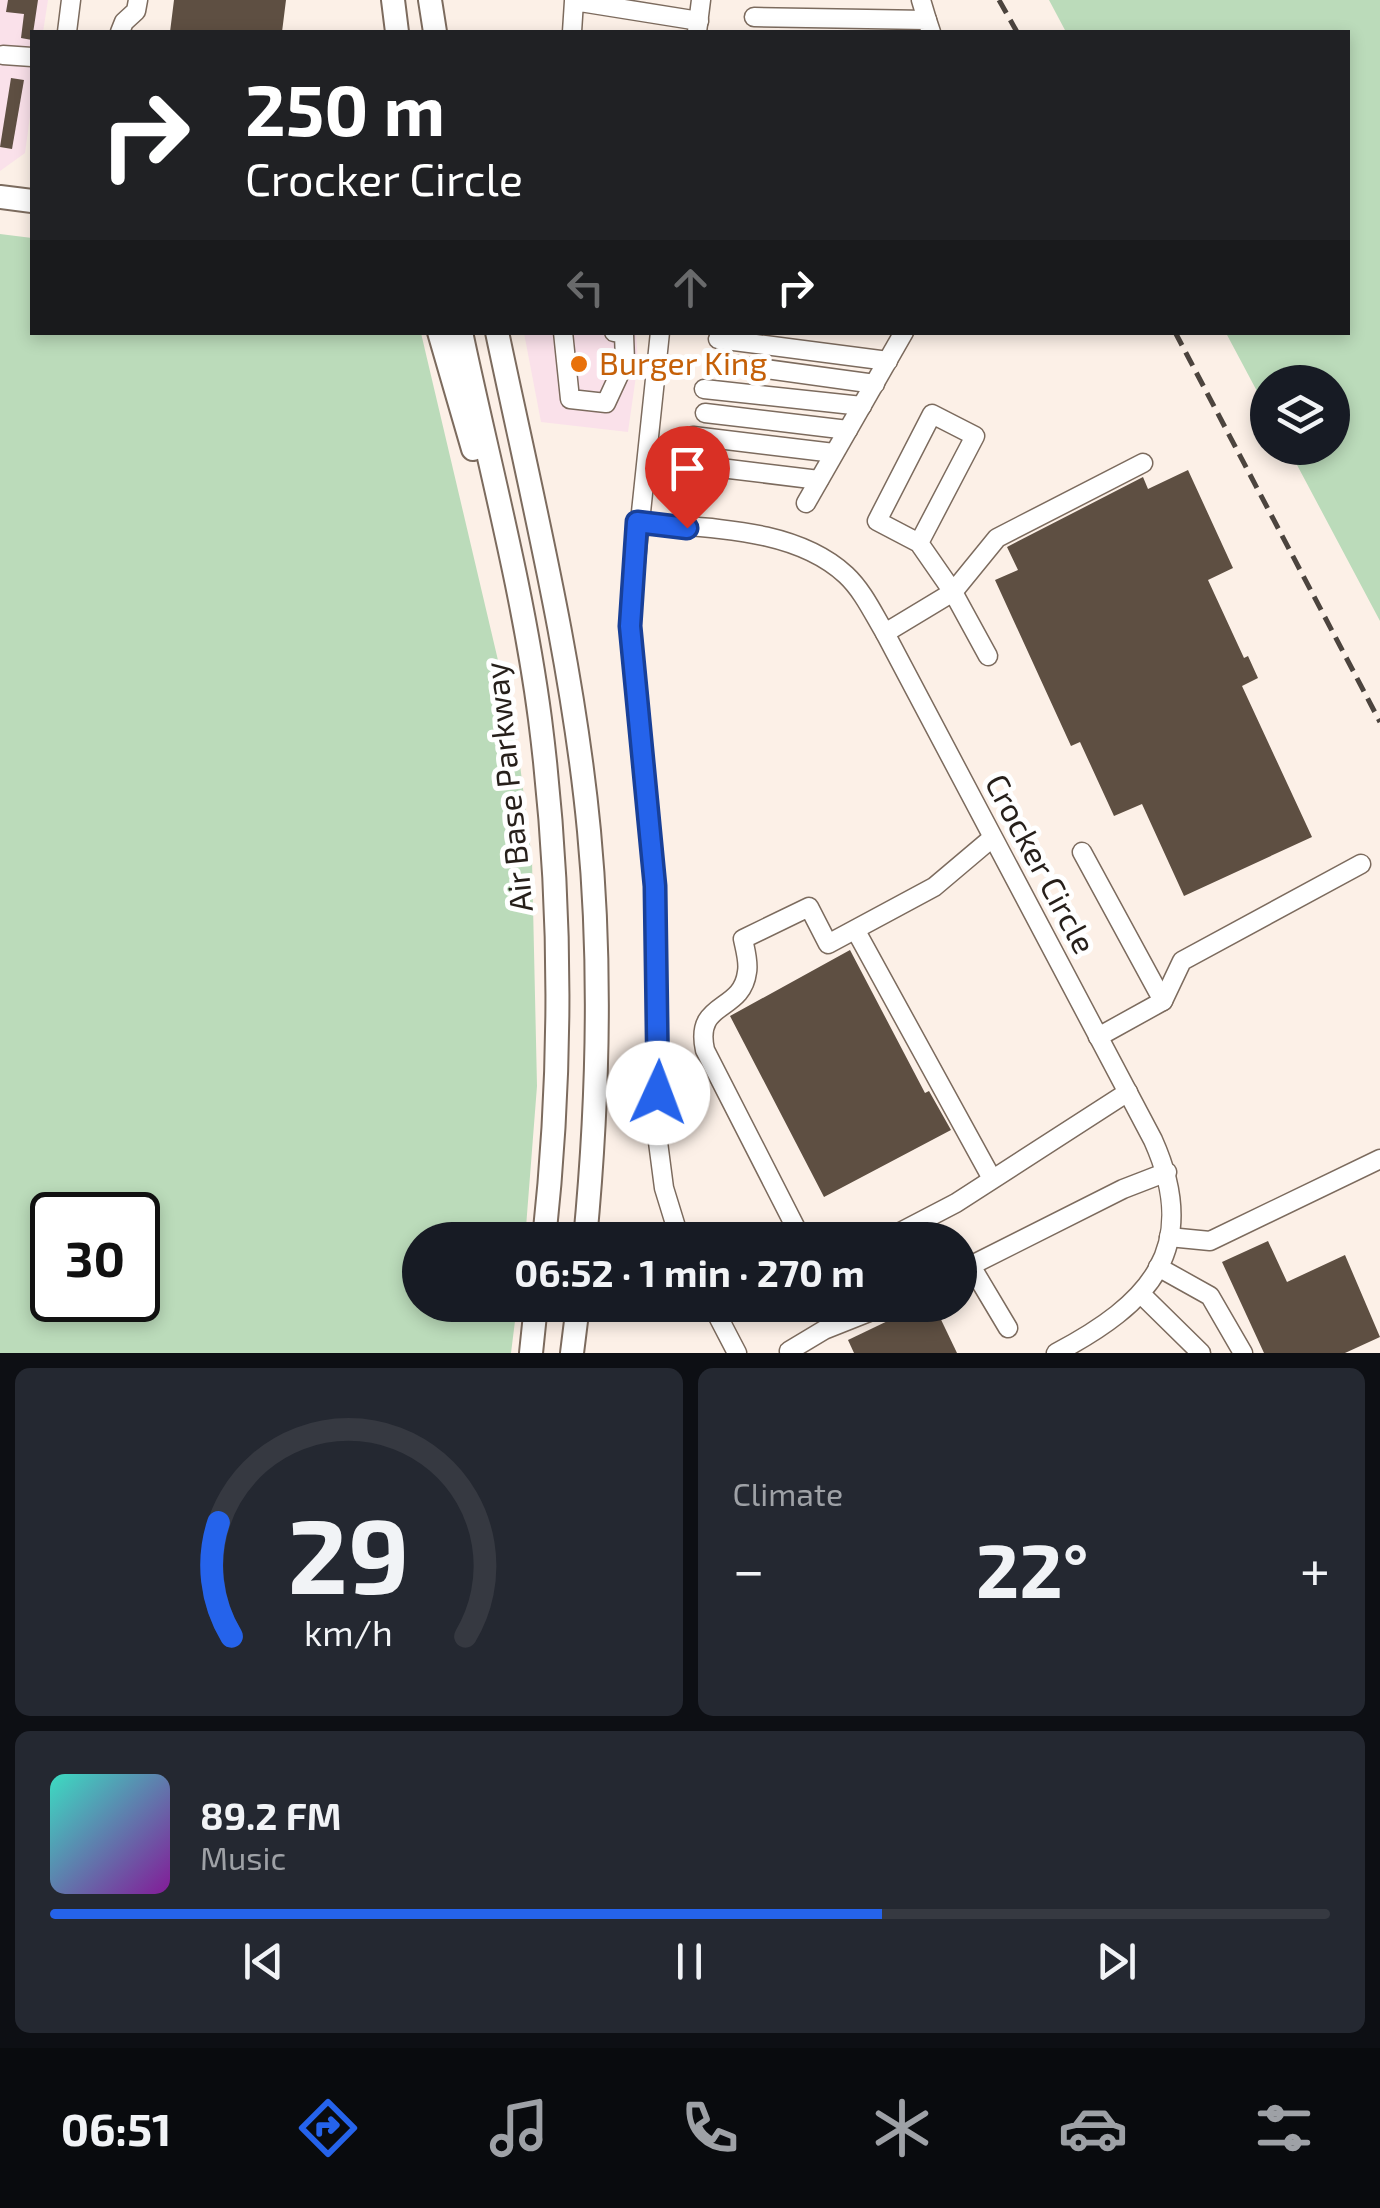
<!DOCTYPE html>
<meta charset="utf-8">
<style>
body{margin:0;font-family:"Exo 2",sans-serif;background:#242831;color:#f1f3f6;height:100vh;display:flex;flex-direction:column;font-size:38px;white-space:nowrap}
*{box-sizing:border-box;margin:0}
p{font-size:32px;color:#9ea1a6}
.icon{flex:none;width:55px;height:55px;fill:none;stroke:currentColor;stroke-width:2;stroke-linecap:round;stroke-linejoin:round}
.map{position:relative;height:1353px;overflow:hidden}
.sheet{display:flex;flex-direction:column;gap:15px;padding:15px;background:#0d0f14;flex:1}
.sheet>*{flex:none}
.guide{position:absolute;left:30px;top:30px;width:1320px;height:305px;border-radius:0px;box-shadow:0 5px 15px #0003;background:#202124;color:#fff;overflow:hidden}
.buttons{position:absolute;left:1250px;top:365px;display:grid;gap:20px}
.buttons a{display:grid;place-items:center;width:100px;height:100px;border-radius:50%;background:#171b24;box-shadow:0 5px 15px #0003;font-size:50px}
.speed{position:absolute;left:30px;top:1192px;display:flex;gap:20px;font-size:50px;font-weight:700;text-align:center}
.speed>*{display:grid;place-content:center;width:130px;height:130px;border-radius:50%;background:#171b24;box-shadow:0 5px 15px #0003;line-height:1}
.speed .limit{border:5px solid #111;border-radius:15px;background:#fff;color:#111}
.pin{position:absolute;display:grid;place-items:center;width:85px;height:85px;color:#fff;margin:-102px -42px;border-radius:50% 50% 50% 0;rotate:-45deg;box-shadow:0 0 10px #0007}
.pin .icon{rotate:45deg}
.me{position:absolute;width:110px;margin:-55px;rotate:2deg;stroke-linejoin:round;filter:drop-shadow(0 0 8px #0008)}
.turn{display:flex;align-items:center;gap:35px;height:210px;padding:0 50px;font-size:45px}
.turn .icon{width:130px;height:130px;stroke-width:2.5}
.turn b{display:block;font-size:70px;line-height:85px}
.lanes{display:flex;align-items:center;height:95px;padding:0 50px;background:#0003;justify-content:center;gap:50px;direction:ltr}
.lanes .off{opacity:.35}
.big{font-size:75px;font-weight:700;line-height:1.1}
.sheet .card{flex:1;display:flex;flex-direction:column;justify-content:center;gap:15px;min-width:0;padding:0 35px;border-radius:15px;background:#242831}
.sheet .dial{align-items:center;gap:0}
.dial svg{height:260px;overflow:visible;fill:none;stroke:#363941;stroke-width:7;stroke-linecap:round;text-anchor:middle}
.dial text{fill:#f1f3f6;stroke:none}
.song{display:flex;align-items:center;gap:30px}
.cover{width:120px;height:120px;border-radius:15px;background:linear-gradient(135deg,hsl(170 70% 55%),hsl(290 70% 35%))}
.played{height:10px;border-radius:5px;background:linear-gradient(90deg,#2563eb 65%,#363941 65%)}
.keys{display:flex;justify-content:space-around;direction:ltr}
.heat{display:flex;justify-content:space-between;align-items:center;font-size:55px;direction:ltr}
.sheet .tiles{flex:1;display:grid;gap:15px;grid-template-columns:1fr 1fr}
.card:last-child{grid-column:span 2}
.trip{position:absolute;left:402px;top:1222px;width:575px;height:100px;border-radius:50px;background:#171b24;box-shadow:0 5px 15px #0003;font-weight:700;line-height:100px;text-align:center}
.menu{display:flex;height:160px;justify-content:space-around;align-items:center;background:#090b0e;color:#9ea1a6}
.menu .icon{width:70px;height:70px}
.menu .on{color:#2563eb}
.menu b{font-size:45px;color:#f1f3f6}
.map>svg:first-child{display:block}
.commercial{fill:#fae1ea}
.green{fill:#bbdbba;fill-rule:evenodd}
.building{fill:#5e4f42}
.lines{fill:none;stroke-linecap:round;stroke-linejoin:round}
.minor-casing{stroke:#7c6b5e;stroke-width:21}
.major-casing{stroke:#7c6b5e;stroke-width:26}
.minor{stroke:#fff;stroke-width:18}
.major{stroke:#fff;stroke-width:22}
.rail{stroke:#4c443e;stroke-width:5;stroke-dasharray:15 8;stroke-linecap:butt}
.route-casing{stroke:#184099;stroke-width:25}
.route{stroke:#2563eb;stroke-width:18}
.food-dot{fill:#e8710a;stroke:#fff;stroke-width:4}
.labels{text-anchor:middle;stroke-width:10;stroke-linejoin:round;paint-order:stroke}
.food-label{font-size:32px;fill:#c56008;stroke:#fff;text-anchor:start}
.street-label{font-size:32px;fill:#261f1a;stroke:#fff}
</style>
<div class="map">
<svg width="1380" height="1353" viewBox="0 0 1380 1353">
<rect width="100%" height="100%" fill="#fcf0e7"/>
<g class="commercial">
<path d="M0 0H48L43 32H32V102L25 153 0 171Z"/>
<path d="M524 333H636L638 362 628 432 541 422Z"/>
</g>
<g class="green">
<path d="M1049 0H1380V621L1288 448H1332V382H1268L1267 410 1226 333 1348 332V32H1066Z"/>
<path d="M0 234 32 238V332L421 333 517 741 532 860 537 1086 525 1240H420V1305H517L511 1353H0ZM52 1215H138V1300H52Z"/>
</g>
<g class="building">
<path d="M8 0H38L32 40 21 38 24 14 6 12Z"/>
<path d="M174 0H286L282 32H170Z"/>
<path d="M11 78 24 80 12 149 0 147Z"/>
<path d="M1188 470 1233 568 1208 580 1244 658 1248 656 1258 678 1242 686 1312 837 1184 896 1142 804 1114 816 1080 742 1071 746 995 580 1018 570 1007 547 1143 477 1148 489Z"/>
<path d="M850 950 925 1093 929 1091 951 1130 824 1197 730 1016Z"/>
<path d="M1268 1241 1287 1282 1345 1255 1380 1337 1345 1353H1264L1222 1262Z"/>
<path d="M921 1305H934L957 1353H854L848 1340Z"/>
</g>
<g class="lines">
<defs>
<g id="minor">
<path d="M921 0 927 20"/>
<path d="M754 17 927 20 931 32"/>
<path d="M67 32 71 0"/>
<path d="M120 32 124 22 136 11 138 0"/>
<path d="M572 32 574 1 699 21"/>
<path d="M697 32 701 0"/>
<path d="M3 55 32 57"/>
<path d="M563 332 570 399 606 403 625 362 624 334 614 332"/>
<path d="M660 332 629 626 655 886 658 1142 664 1188 680 1240"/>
<path d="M718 339 888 361"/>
<path d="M715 362 875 384"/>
<path d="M704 389 862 406"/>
<path d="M705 413 848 430"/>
<path d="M693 436 834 453"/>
<path d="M696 465 819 480"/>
<path d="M806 503 904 332"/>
<path d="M637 522C704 529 793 526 846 575 863 591 873 613 885 633L1153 1140C1202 1249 1149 1304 1056 1353"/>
<path d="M919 543 975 436 932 414 877 521 919 543 953 592 997 538 1143 463"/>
<path d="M885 633 953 592 988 656"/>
<path d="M1082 852 1163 1001 1098 1037"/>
<path d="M856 931 991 1177"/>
<path d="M1163 1001 1182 961 1361 864"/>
<path d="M1169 1237 1210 1241 1380 1159"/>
<path d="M802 1240 705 1050C694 1000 742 1013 747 972 749 962 745 949 743 939L809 907 828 944 934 887 992 838"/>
<path d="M885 1240 956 1203 1128 1092"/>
<path d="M971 1266 1008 1328"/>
<path d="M1158 1267 1210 1296 1243 1353"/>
<path d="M960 1271 1123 1189 1167 1172"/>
<path d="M1142 1295 1201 1353"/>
<path d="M712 1305 737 1353"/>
<path d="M789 1351 824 1330 887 1305"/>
</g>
<g id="major">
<path d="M393 0 397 32"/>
<path d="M430 0 435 32"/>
<path d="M0 197 32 201"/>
<path d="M439 332 473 449"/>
<path d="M461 332C488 460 523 589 540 719 562 892 563 1066 544 1240"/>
<path d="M497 332C532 498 573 663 589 831 602 968 598 1104 585 1240"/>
<path d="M531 1353 536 1305"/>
<path d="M572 1353 578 1305"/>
</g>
</defs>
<use href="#minor" class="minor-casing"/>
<use href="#major" class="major-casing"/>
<use href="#minor" class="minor"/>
<use href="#major" class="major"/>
<g class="rail">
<path d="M999 0 1017 32"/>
<path d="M1175 332 1380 722"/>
</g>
</g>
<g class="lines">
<defs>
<path id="route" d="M658 1093 655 886 630 626 637 522 687 528"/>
</defs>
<use href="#route" class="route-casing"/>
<use href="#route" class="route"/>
</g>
<circle class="food-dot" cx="579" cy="364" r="10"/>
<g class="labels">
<g class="food-label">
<text x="599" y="375">Burger King</text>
</g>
<g class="street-label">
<text transform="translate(509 787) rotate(-96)" y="11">Air Base Parkway</text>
<text transform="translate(1040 864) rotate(62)" y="11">Crocker Circle</text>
</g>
</g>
</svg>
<div class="buttons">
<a><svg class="icon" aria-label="layers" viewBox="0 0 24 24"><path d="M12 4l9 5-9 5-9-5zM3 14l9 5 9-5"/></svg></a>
</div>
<div class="speed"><div class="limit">30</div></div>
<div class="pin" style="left:687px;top:528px;background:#d93025"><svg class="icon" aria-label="arrive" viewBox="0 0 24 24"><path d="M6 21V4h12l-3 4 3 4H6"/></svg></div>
<svg class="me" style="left:658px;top:1093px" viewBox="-20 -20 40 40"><circle r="19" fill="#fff"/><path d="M0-13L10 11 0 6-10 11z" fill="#2563eb"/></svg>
<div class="trip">06:52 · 1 min · 270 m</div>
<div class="guide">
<div class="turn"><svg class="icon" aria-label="right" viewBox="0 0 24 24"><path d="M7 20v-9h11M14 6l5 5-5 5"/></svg><div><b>250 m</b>Crocker Circle</div></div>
<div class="lanes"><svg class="icon off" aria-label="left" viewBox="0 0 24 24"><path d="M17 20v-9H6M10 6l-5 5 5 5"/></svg><svg class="icon off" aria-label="ahead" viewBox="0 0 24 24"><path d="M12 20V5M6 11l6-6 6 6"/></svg><svg class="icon" aria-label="right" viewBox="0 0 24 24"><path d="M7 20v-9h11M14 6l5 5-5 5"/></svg></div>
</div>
</div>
<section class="sheet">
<div class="tiles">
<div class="card dial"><svg viewBox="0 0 100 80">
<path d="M14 69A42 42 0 1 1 86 69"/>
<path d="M14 69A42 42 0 0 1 10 34" stroke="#2563eb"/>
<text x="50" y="56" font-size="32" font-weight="700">29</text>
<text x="50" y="72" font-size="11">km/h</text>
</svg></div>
<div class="card"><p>Climate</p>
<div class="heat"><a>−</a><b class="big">22°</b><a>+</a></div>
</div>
<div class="card">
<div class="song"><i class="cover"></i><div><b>89.2 FM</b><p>Music</p></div></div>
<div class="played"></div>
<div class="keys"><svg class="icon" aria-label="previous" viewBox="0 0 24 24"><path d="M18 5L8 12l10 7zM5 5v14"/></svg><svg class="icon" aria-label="pause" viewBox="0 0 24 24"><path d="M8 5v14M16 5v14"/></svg><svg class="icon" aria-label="next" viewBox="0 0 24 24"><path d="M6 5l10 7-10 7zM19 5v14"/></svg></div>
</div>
</div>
</section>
<nav class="menu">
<b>06:51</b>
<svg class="icon on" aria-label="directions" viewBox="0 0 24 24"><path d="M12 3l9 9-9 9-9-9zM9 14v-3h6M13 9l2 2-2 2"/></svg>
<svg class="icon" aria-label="music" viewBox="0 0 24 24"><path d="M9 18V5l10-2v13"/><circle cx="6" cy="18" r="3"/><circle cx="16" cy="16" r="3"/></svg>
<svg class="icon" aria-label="phone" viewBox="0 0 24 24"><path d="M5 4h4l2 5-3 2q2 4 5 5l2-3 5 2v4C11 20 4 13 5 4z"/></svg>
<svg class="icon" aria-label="climate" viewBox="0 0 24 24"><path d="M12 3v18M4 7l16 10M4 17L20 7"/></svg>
<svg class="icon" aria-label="car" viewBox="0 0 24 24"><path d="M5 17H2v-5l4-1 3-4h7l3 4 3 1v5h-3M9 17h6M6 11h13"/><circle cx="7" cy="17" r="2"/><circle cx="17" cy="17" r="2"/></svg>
<svg class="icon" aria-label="filters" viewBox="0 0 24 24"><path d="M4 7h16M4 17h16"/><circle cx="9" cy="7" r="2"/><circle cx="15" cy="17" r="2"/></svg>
</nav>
